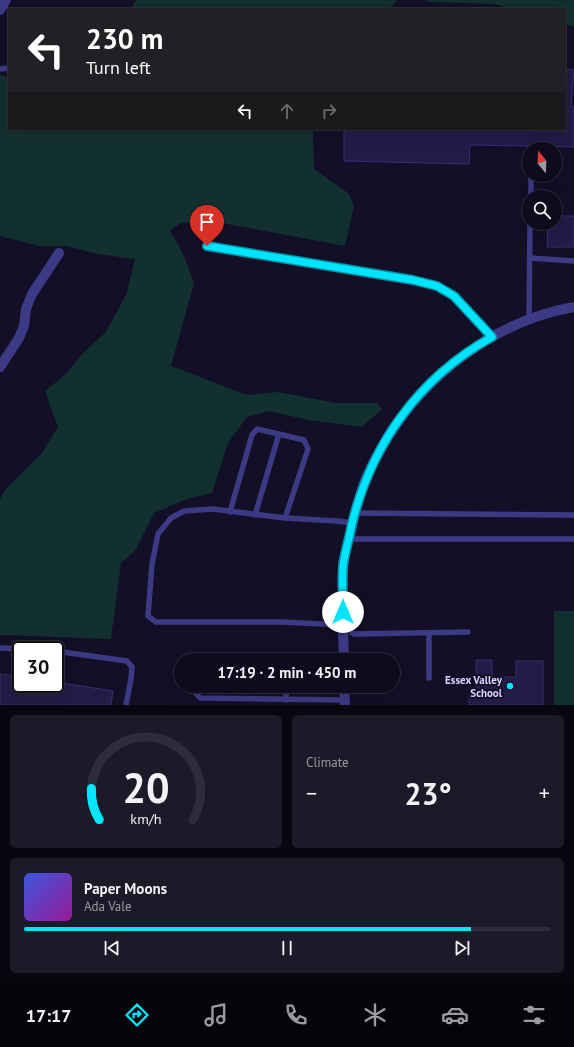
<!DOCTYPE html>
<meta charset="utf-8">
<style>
body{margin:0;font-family:"PT Sans",sans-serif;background:#1c1929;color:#f1f3f6;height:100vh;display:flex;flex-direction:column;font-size:15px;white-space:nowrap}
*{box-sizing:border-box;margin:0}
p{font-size:13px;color:#9b9ba3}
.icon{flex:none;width:22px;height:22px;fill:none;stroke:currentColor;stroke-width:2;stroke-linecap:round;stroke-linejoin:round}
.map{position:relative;height:705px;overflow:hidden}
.details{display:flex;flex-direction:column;gap:10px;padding:10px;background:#08060f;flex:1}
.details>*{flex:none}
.guide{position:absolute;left:8px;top:8px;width:558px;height:122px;border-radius:0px;box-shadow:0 4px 16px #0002,0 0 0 1px #2e2b3b;background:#202124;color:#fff;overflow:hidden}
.needle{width:26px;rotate:341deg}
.buttons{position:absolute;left:522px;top:142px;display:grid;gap:8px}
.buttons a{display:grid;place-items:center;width:40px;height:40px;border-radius:50%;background:#0e0b1c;box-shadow:0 4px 16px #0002,0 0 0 1px #2e2b3b;font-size:20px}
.speed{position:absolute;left:12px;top:641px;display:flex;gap:8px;font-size:20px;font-weight:700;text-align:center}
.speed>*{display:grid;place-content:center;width:52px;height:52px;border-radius:50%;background:#0e0b1c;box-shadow:0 4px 16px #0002,0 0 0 1px #2e2b3b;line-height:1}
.speed .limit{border:2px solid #111;border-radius:6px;background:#fff;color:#111}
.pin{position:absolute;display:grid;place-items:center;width:34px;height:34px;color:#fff;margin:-41px -17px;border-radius:50% 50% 50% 0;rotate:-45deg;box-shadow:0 0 4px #0007}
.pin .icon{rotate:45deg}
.me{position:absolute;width:44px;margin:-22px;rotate:0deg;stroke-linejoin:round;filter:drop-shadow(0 0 3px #0008)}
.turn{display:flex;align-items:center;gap:14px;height:84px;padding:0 12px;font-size:18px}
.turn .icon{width:52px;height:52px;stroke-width:2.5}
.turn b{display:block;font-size:28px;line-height:34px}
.lanes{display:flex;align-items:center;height:38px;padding:0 12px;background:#0003;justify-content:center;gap:20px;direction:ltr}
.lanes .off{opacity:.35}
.big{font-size:30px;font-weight:700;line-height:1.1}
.details .widget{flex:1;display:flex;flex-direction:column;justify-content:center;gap:6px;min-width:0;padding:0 14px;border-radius:6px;background:#1c1929}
.details .dial{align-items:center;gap:0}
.dial svg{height:104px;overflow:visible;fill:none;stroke:#2e2b3b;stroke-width:7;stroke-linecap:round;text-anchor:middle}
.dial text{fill:#f1f3f6;stroke:none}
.song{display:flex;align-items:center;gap:12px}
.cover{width:48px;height:48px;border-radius:6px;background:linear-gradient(135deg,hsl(230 70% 55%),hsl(300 70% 35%))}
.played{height:4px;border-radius:2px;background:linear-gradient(90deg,#00e5ff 85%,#2e2b3b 85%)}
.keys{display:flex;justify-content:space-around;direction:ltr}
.heat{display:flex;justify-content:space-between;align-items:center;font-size:22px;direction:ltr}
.details .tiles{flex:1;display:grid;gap:10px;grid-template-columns:1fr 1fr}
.widget:last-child{grid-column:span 2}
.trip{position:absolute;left:174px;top:653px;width:226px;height:40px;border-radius:20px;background:#0e0b1c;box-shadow:0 4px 16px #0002,0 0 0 1px #2e2b3b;font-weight:700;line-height:40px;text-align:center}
.dock{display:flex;height:64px;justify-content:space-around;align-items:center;background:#06040b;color:#9b9ba3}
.dock .icon{width:28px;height:28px}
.dock .on{color:#00e5ff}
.dock b{font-size:18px;color:#f1f3f6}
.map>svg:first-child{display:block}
.green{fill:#12302f}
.building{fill:#241b47;stroke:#3b2d73}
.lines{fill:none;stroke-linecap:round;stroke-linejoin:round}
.lane{stroke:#3d3a85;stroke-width:5.5}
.street{stroke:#3d3a85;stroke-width:10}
.route-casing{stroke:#0095a6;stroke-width:10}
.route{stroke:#00e5ff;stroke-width:7}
.poi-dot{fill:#00e5ff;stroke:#130f26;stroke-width:1.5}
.labels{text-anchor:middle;stroke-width:4;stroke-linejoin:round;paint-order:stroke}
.poi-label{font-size:11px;font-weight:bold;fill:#d9d4ff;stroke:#130f26;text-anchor:end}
</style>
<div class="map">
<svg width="574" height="705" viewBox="0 0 574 705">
<rect width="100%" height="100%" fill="#130f26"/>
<g class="green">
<path d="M136 0H397L389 9H131Z"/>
<path d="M424 0H574V27L565 24V9H513L495 4 429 2Z"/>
<path d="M0 75 9 77V129H313L314 169 348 193 354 206 345 246 212 221 181 223 170 230 184 256 194 283 171 366 247 395 278 392 336 403H377L382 409 362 427 308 420 269 411 247 417 228 443 212 493 187 499 154 513 135 551 121 563 111 639 0 635V499L4 491 42 453 58 427 45 391 66 374 83 353 105 333 126 295 135 259 98 254 67 246H39L0 236Z"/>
<rect x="554" y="611" width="20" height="94"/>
</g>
<g class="building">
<path d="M565 69 574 70 571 107H574V147L470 145 469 164 344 161V129H565Z"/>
<path d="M555 216H574V247H547L548 223H555Z"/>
<path d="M476 660H492V677H516V661H543V705H469V695H476Z"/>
<path d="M0 674 21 677V684H55V682L113 691 111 705H0Z"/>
</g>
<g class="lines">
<g class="lane">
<path d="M0 69 9 68"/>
<path d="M531 197V175"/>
<path d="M207 246 413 280 437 286 454 296 493 337"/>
<path d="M530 258 574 261"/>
<path d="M529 320 530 223"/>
<path d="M230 512 252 435 257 429 304 440 308 449 285 518 337 521 353 523"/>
<path d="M355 513 574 515"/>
<path d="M255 515 279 434"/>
<path d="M285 518 213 509 184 511 171 518 158 534 152 564 148 616 156 622H280L343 625 354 634 468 632"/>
<path d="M349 539H574"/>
<path d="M429 633V678"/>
<path d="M0 648 49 650"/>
<path d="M55 651 127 661 132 667 131 679 126 705"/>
<path d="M189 686 200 698 345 700"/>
<path d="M286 700V686"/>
</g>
<g class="street">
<path d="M0 10 6 0"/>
<path d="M0 367 19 338 24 326 26 309 32 294 59 253"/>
<path d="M344 660C343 629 341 597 343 566 344 555 348 542 351 531 355 512 359 494 367 476 405 391 481 324 574 307"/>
<path d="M344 686 345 705"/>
</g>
</g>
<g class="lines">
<defs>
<path id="route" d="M207 246 413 280 437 286 454 296 492 337C418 378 370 446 351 528 349 541 344 554 343 567 342 582 343 597 343 612"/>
</defs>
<use href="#route" class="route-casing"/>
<use href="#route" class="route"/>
</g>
<circle class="poi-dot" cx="510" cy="686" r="4"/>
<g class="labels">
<g class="poi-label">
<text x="502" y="684">Essex Valley<tspan x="502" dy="13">School</tspan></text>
</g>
</g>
</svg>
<div class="buttons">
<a><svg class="needle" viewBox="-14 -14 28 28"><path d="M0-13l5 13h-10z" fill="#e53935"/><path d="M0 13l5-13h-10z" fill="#9b9ba3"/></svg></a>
<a><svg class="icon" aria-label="search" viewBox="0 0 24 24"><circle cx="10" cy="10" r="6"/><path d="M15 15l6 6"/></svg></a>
</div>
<div class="speed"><div class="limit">30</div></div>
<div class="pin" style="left:207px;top:246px;background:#d93025"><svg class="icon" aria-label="arrive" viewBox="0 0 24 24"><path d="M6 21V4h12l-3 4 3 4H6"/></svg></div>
<svg class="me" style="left:343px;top:612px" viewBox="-20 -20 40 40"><circle r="19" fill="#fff"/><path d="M0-13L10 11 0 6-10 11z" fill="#00e5ff"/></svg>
<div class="trip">17:19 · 2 min · 450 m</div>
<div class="guide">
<div class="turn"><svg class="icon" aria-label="left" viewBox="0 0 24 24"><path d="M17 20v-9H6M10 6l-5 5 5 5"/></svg><div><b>230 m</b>Turn left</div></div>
<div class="lanes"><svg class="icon" aria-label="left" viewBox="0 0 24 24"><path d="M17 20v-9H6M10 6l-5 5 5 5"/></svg><svg class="icon off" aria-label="ahead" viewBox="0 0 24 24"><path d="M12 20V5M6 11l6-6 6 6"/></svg><svg class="icon off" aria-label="right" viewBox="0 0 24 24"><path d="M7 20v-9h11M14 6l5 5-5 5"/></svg></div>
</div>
</div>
<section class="details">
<div class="tiles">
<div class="widget dial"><svg viewBox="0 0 100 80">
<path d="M14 69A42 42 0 1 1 86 69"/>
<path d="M14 69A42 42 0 0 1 8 45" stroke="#00e5ff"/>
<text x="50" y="56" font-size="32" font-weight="700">20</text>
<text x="50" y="72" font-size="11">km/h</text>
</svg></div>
<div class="widget"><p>Climate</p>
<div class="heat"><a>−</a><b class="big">23°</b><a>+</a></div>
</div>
<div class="widget">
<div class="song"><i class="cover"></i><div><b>Paper Moons</b><p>Ada Vale</p></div></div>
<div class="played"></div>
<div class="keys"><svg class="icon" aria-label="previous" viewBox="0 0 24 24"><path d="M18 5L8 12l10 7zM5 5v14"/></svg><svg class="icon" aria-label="pause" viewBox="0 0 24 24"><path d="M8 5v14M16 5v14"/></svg><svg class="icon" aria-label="next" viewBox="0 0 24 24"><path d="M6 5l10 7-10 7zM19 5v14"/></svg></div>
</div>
</div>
</section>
<nav class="dock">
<b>17:17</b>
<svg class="icon on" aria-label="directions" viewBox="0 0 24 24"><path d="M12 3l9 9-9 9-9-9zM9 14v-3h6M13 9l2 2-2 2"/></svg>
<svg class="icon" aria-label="music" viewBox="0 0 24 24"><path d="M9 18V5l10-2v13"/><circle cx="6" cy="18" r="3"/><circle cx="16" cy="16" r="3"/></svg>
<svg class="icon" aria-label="phone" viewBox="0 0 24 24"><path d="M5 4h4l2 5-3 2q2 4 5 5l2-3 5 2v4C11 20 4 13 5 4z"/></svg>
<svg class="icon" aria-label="climate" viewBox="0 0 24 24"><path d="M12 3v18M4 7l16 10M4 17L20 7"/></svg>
<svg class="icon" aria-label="car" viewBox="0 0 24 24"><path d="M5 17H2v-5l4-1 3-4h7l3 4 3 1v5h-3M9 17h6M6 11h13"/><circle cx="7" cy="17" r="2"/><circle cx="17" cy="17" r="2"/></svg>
<svg class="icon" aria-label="filters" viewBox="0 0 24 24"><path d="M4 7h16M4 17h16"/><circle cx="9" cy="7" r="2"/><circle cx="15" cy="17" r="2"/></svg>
</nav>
